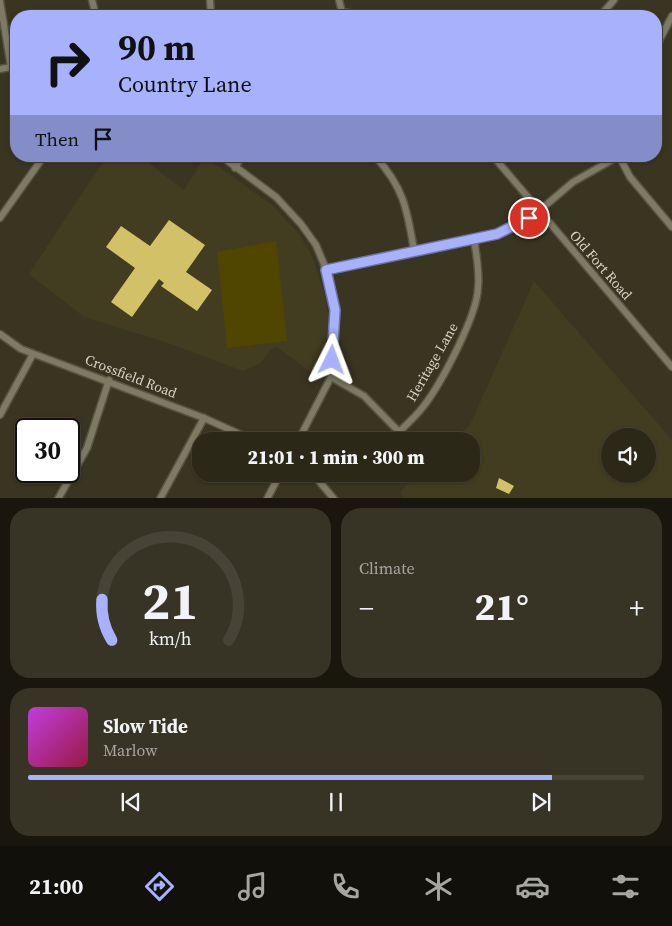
<!DOCTYPE html>
<meta charset="utf-8">
<style>
body{margin:0;font-family:"Source Serif 4",serif;background:#373425;color:#f1f3f6;height:100vh;display:flex;flex-direction:column;font-size:19px;white-space:nowrap}
*{box-sizing:border-box;margin:0}
p{font-size:16px;color:#a6a6a2}
.icon{flex:none;width:28px;height:28px;fill:none;stroke:currentColor;stroke-width:2;stroke-linecap:round;stroke-linejoin:round}
.map{position:relative;height:498px;overflow:hidden}
.drawer{display:flex;flex-direction:column;gap:10px;padding:10px;background:#18160d;flex:1}
.drawer>*{flex:none}
.top-card{position:absolute;left:10px;top:10px;width:652px;height:152px;border-radius:20px;box-shadow:0 1px 4px #0004,0 0 0 1px #474437;background:#a7b1fc;color:#111;overflow:hidden}
.buttons{position:absolute;left:601px;top:428px;display:grid;gap:10px}
.buttons a{display:grid;place-items:center;width:55px;height:55px;border-radius:50%;background:#2b2818;box-shadow:0 1px 4px #0004,0 0 0 1px #474437;font-size:25px}
.speed{position:absolute;left:15px;top:418px;display:flex;gap:10px;font-size:25px;font-weight:700;text-align:center}
.speed>*{display:grid;place-content:center;width:65px;height:65px;border-radius:50%;background:#2b2818;box-shadow:0 1px 4px #0004,0 0 0 1px #474437;line-height:1}
.speed .limit{border:2px solid #111;border-radius:8px;background:#fff;color:#111}
.pin{position:absolute;display:grid;place-items:center;width:42px;height:42px;color:#fff;margin:-21px;border:2px solid #fff;border-radius:50%;box-shadow:0 1px 5px #0007}
.me{position:absolute;width:55px;margin:-28px;rotate:3deg;stroke-linejoin:round;filter:drop-shadow(0 0 4px #0008)}
.turn{display:flex;align-items:center;gap:18px;height:105px;padding:0 25px;font-size:22px}
.turn .icon{width:65px;height:65px;stroke-width:2.5}
.turn b{display:block;font-size:35px;line-height:42px}
.then{display:flex;align-items:center;height:48px;padding:0 25px;background:#0003;gap:10px;font-size:19px}
.big{font-size:38px;font-weight:800;line-height:1.1}
.drawer .widget{flex:1;display:flex;flex-direction:column;justify-content:center;gap:8px;min-width:0;padding:0 18px;border-radius:20px;background:#373425}
.drawer .dial{align-items:center;gap:0}
.dial svg{height:130px;overflow:visible;fill:none;stroke:#474437;stroke-width:7;stroke-linecap:round;text-anchor:middle}
.dial text{fill:#f1f3f6;stroke:none}
.song{display:flex;align-items:center;gap:15px}
.cover{width:60px;height:60px;border-radius:8px;background:linear-gradient(135deg,hsl(290 70% 55%),hsl(340 70% 35%))}
.played{height:5px;border-radius:2px;background:linear-gradient(90deg,#a7b1fc 85%,#474437 85%)}
.keys{display:flex;justify-content:space-around;direction:ltr}
.heat{display:flex;justify-content:space-between;align-items:center;font-size:28px;direction:ltr}
.drawer .tiles{flex:1;display:grid;gap:10px;grid-template-columns:1fr 1fr}
.widget:last-child{grid-column:span 2}
.trip{position:absolute;left:192px;top:432px;width:288px;height:50px;border-radius:20px;background:#2b2818;box-shadow:0 1px 4px #0004,0 0 0 1px #474437;font-weight:800;line-height:50px;text-align:center}
.tabs{display:flex;height:80px;justify-content:space-around;align-items:center;background:#11100a;color:#a6a6a2}
.tabs .icon{width:35px;height:35px}
.tabs .on{color:#a7b1fc}
.tabs b{font-size:22px;color:#f1f3f6}
.map>svg:first-child{display:block}
.built{fill:#423d21;fill-rule:evenodd}
.green{fill:#504501}
.building{fill:#d3c167}
.lines{fill:none;stroke-linecap:round;stroke-linejoin:round}
.minor-casing{stroke:#575341;stroke-width:9}
.minor{stroke:#7e7a63;stroke-width:6}
.route-casing{stroke:#6d73a4;stroke-width:12}
.route{stroke:#a7b1fc;stroke-width:9}
.labels{text-anchor:middle;stroke-width:5;stroke-linejoin:round;paint-order:stroke}
.street-label{font-size:14px;fill:#d6d4c7;stroke:#393520}
</style>
<div class="map">
<svg width="672" height="499" viewBox="0 0 672 499">
<rect width="100%" height="100%" fill="#393520"/>
<g class="built">
<path d="M107 156H139L184 190 205 157 272 205 300 235 313 259 325 295 329 321 321 380 277 347 270 350 261 363 243 371 165 342 84 317 29 274Z"/>
<path d="M534 281 672 440V498L404 499 400 492 419 474H471V441H453L470 425ZM610 436H648V474H610Z"/>
</g>
<path class="green" d="M276 241 287 341 227 348 217 252Z"/>
<g class="building">
<path d="M169 220 205 245 186 272 212 290 197 311 161 286 164 283 159 279 132 317 111 302 135 268 106 247 121 226 150 246Z"/>
<path d="M499 478 514 486 509 494 496 488Z"/>
</g>
<g class="lines">
<defs>
<g id="minor">
<path d="M92 0 96 16"/>
<path d="M210 0 211 16"/>
<path d="M339 0 342 12"/>
<path d="M0 1 11 67 16 78"/>
<path d="M334 16 342 12 366 16"/>
<path d="M600 16 614 0"/>
<path d="M656 47 672 16"/>
<path d="M0 69 11 67"/>
<path d="M221 156 276 197 301 224 316 245 326 269 335 310 331 377 298 441"/>
<path d="M375 156C404 188 407 209 414 250"/>
<path d="M493 156 672 367"/>
<path d="M619 156 630 177 672 227"/>
<path d="M235 168 242 156"/>
<path d="M0 218 44 156"/>
<path d="M326 269 497 234 518 225 539 211 573 182 619 156"/>
<path d="M0 334 21 349 204 418 255 441"/>
<path d="M331 377 364 396 408 441"/>
<path d="M0 415 33 354"/>
<path d="M399 432C407 424 416 416 423 407 441 384 477 316 478 288 480 271 476 255 474 238"/>
<path d="M313 474 334 499"/>
<path d="M58 499 87 448 109 380"/>
<path d="M160 499 204 418"/>
<path d="M267 499 280 474"/>
</g>
</defs>
<use href="#minor" class="minor-casing"/>
<use href="#minor" class="minor"/>
</g>
<g class="lines">
<defs>
<path id="route" d="M332 360 335 310 326 270 497 234 529 218"/>
</defs>
<use href="#route" class="route-casing"/>
<use href="#route" class="route"/>
</g>
<g class="labels">
<g class="street-label">
<text transform="translate(601 265) rotate(49)" y="5">Old Fort Road</text>
<text transform="translate(432 362) rotate(-60)" y="5">Heritage Lane</text>
<text transform="translate(131 376) rotate(21)" y="5">Crossfield Road</text>
</g>
</g>
</svg>
<div class="buttons">
<a><svg class="icon" aria-label="sound" viewBox="0 0 24 24"><path d="M4 9h4l5-4v14l-5-4H4zM17 9q2 3 0 6"/></svg></a>
</div>
<div class="speed"><div class="limit">30</div></div>
<div class="pin" style="left:529px;top:218px;background:#d93025"><svg class="icon" aria-label="arrive" viewBox="0 0 24 24"><path d="M6 21V4h12l-3 4 3 4H6"/></svg></div>
<svg class="me" style="left:332px;top:360px" viewBox="-20 -20 40 40"><path d="M0-17L14 15 0 8-14 15z" fill="#a7b1fc" stroke="#fff" stroke-width="4"/></svg>
<div class="trip">21:01 · 1 min · 300 m</div>
<div class="top-card">
<div class="turn"><svg class="icon" aria-label="right" viewBox="0 0 24 24"><path d="M7 20v-9h11M14 6l5 5-5 5"/></svg><div><b>90 m</b>Country Lane</div></div>
<div class="then">Then<svg class="icon" aria-label="arrive" viewBox="0 0 24 24"><path d="M6 21V4h12l-3 4 3 4H6"/></svg></div>
</div>
</div>
<section class="drawer">
<div class="tiles">
<div class="widget dial"><svg viewBox="0 0 100 80">
<path d="M14 69A42 42 0 1 1 86 69"/>
<path d="M14 69A42 42 0 0 1 8 44" stroke="#a7b1fc"/>
<text x="50" y="56" font-size="32" font-weight="700">21</text>
<text x="50" y="72" font-size="11">km/h</text>
</svg></div>
<div class="widget"><p>Climate</p>
<div class="heat"><a>−</a><b class="big">21°</b><a>+</a></div>
</div>
<div class="widget">
<div class="song"><i class="cover"></i><div><b>Slow Tide</b><p>Marlow</p></div></div>
<div class="played"></div>
<div class="keys"><svg class="icon" aria-label="previous" viewBox="0 0 24 24"><path d="M18 5L8 12l10 7zM5 5v14"/></svg><svg class="icon" aria-label="pause" viewBox="0 0 24 24"><path d="M8 5v14M16 5v14"/></svg><svg class="icon" aria-label="next" viewBox="0 0 24 24"><path d="M6 5l10 7-10 7zM19 5v14"/></svg></div>
</div>
</div>
</section>
<nav class="tabs">
<b>21:00</b>
<svg class="icon on" aria-label="directions" viewBox="0 0 24 24"><path d="M12 3l9 9-9 9-9-9zM9 14v-3h6M13 9l2 2-2 2"/></svg>
<svg class="icon" aria-label="music" viewBox="0 0 24 24"><path d="M9 18V5l10-2v13"/><circle cx="6" cy="18" r="3"/><circle cx="16" cy="16" r="3"/></svg>
<svg class="icon" aria-label="phone" viewBox="0 0 24 24"><path d="M5 4h4l2 5-3 2q2 4 5 5l2-3 5 2v4C11 20 4 13 5 4z"/></svg>
<svg class="icon" aria-label="climate" viewBox="0 0 24 24"><path d="M12 3v18M4 7l16 10M4 17L20 7"/></svg>
<svg class="icon" aria-label="car" viewBox="0 0 24 24"><path d="M5 17H2v-5l4-1 3-4h7l3 4 3 1v5h-3M9 17h6M6 11h13"/><circle cx="7" cy="17" r="2"/><circle cx="17" cy="17" r="2"/></svg>
<svg class="icon" aria-label="filters" viewBox="0 0 24 24"><path d="M4 7h16M4 17h16"/><circle cx="9" cy="7" r="2"/><circle cx="15" cy="17" r="2"/></svg>
</nav>
